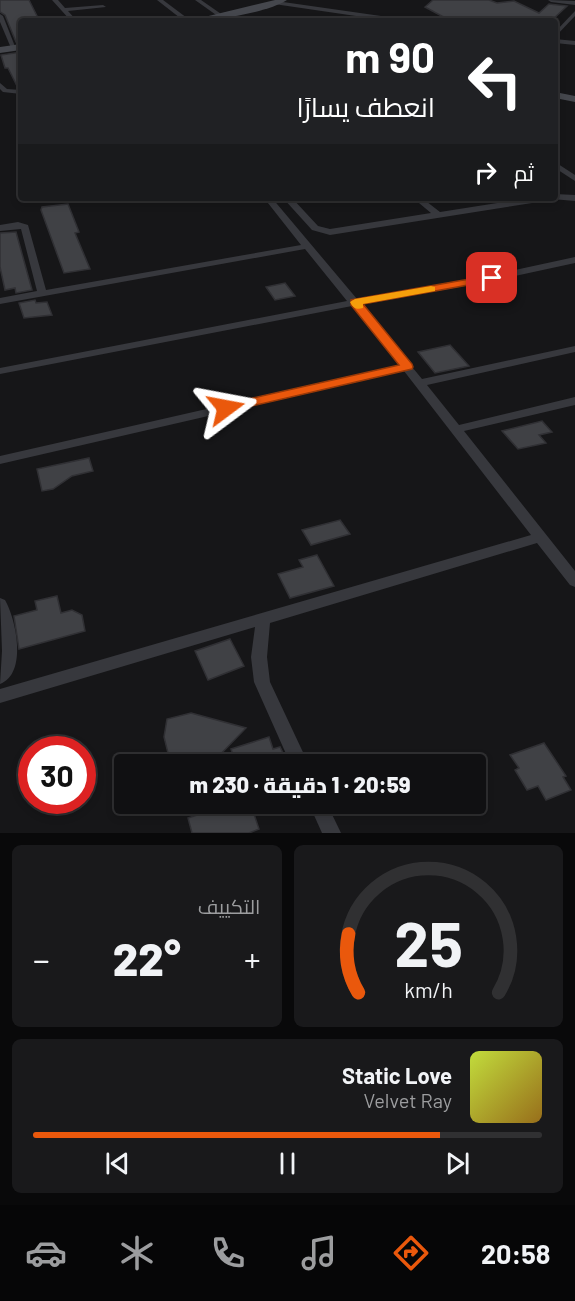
<!DOCTYPE html>
<html lang="ar">
<meta charset="utf-8">
<style>
body{margin:0;font-family:Barlow,Cairo,sans-serif;background:#19191b;color:#f1f3f6;direction:rtl;height:100vh;display:flex;flex-direction:column;font-size:22px;white-space:nowrap}
*{box-sizing:border-box;margin:0}
p{font-size:20px;color:#9c9d9f}
.icon{flex:none;width:33px;height:33px;fill:none;stroke:currentColor;stroke-width:2;stroke-linecap:round;stroke-linejoin:round}
.map{position:relative;height:833px;overflow:hidden;direction:ltr}
.drawer{display:flex;flex-direction:column;gap:12px;padding:12px;background:#09090a;flex:1}
.drawer>*{flex:none}
.top-card{position:absolute;left:18px;top:18px;width:540px;height:183px;border-radius:6px;box-shadow:0 3px 9px #0003,0 0 0 2px #303032;direction:rtl;background:#202124;color:#fff;overflow:hidden}
.speed{position:absolute;left:18px;top:736px;display:flex;gap:12px;font-size:30px;font-weight:700;text-align:center}
.speed>*{display:grid;place-content:center;width:78px;height:78px;border-radius:50%;background:#101012;box-shadow:0 3px 9px #0003,0 0 0 2px #303032;line-height:1}
.speed .limit{border:9px solid #d22;background:#fff;color:#111}
.pin{position:absolute;display:grid;place-items:center;width:51px;height:51px;color:#fff;margin:-26px;border-radius:12px;box-shadow:0 3px 9px #0006}
.me{position:absolute;width:66px;margin:-33px;rotate:77deg;stroke-linejoin:round;filter:drop-shadow(0 0 4px #0008)}
.turn{display:flex;align-items:center;gap:21px;height:126px;padding:0 24px;font-size:27px}
.turn .icon{width:78px;height:78px;stroke-width:2.5}
.turn b{display:block;font-size:42px;line-height:51px}
.then{display:flex;align-items:center;height:57px;padding:0 24px;background:#0003;gap:12px;font-size:22px}
.big{font-size:45px;font-weight:800;line-height:1.1}
.drawer .widget{flex:1;display:flex;flex-direction:column;justify-content:center;gap:9px;min-width:0;padding:0 21px;border-radius:9px;background:#19191b}
.drawer .dial{align-items:center;gap:0}
.dial svg{height:156px;overflow:visible;fill:none;stroke:#303032;stroke-width:7;stroke-linecap:round;text-anchor:middle}
.dial text{fill:#f1f3f6;stroke:none}
.song{display:flex;align-items:center;gap:18px}
.cover{width:72px;height:72px;border-radius:9px;background:linear-gradient(135deg,hsl(70 70% 55%),hsl(40 70% 35%))}
.played{height:6px;border-radius:3px;background:linear-gradient(90deg,#ea580c 80%,#303032 80%)}
.keys{display:flex;justify-content:space-around;direction:ltr}
.heat{display:flex;justify-content:space-between;align-items:center;font-size:33px;direction:ltr}
.drawer .tiles{flex:1;display:grid;gap:12px;grid-template-columns:1fr 1fr}
.widget:last-child{grid-column:span 2}
.trip{position:absolute;left:114px;top:754px;width:372px;height:60px;border-radius:6px;background:#101012;box-shadow:0 3px 9px #0003,0 0 0 2px #303032;font-weight:800;line-height:60px;text-align:center;direction:rtl}
.menu{display:flex;height:96px;justify-content:space-around;align-items:center;background:#060607;color:#9c9d9f}
.menu .icon{width:42px;height:42px}
.menu .on{color:#ea580c}
.menu b{font-size:27px;color:#f1f3f6}
.map>svg:first-child{display:block}
.building{fill:#404145;stroke:#303034;stroke-width:1.5}
.lines{fill:none;stroke-linecap:round;stroke-linejoin:round}
.minor{fill:#37383d;fill-rule:evenodd}
.secondary{fill:#45474d;fill-rule:evenodd}
.route{fill:#ea580c;stroke:#983908;stroke-width:1.5}
.slow{fill:#f59e0b}
</style>
<div class="map">
<svg width="575" height="833" viewBox="0 0 575 833">
<rect width="100%" height="100%" fill="#161618"/>
<g class="building">
<path d="M0 0H29L39 20 21 21V42H16L5 15 0 12Z"/>
<path d="M433 0H489L497 3 514 1 539 13 549 4 567 6 551 21 534 19 531 21H476L470 18 449 20 425 7Z"/>
<path d="M21 52V88H18L8 68H5L1 55Z"/>
<path d="M68 204 79 232 75 233 90 269 64 273 41 210 42 207Z"/>
<path d="M16 232 32 290 16 293 15 288 5 290 0 267V233Z"/>
<path d="M285 283 295 296 275 300 266 287Z"/>
<path d="M35 300 36 303 47 302 52 315 24 318 19 303Z"/>
<path d="M450 345 469 366 435 373 418 352Z"/>
<path d="M542 421 552 432 539 435 546 443 518 449 502 431Z"/>
<path d="M89 458 93 471 72 476 53 489 42 491 37 469Z"/>
<path d="M340 520 350 534 311 545 302 530Z"/>
<path d="M317 555 334 586 290 598 278 574 303 567 299 560Z"/>
<path d="M57 596 61 613 72 610 82 615 85 631 19 649 14 616 37 610 35 601Z"/>
<path d="M230 639 244 666 208 680 195 651Z"/>
<path d="M191 713 246 728 210 765H171L164 737 167 719Z"/>
<path d="M269 737 273 749 280 747 289 765H236L231 749Z"/>
<path d="M544 743 566 776 563 777 571 790 546 800 538 786 527 790 515 770 519 768 510 755Z"/>
<path d="M230 804H239L240 807 254 814 259 829 249 833H192L188 818Z"/>
</g>
<g class="lines">
<g class="minor">
<path d="M52 0H58L65 8 103 5 106 7 68 11 77 21H71Z"/>
<path d="M157 0H163L191 21H184Z"/>
<path d="M195 0H201L224 16 219 17Z"/>
<path d="M548 0 575 1V5L551 2Z"/>
<path d="M276 1 402 19 405 21H390L274 4Z"/>
<path d="M575 11V16L555 37V32Z"/>
<path d="M0 14 3 16 16 49 11 48 0 22Z"/>
<path d="M555 39 575 41V45L555 43Z"/>
<path d="M0 83 7 89 21 90V94L3 92 0 89Z"/>
<path d="M555 162 575 175V181L555 168Z"/>
<path d="M555 194 575 195V201L552 199 555 198Z"/>
<path d="M264 198H272L357 299 492 275 575 257V263L492 281 361 305 422 379 575 346V352L427 385 459 425 575 397V405L464 431 575 571V587L570 585 537 543 270 623 267 657 270 682 309 765H291L254 682 251 657 255 627 0 703V689L531 535 404 371 0 464V456L400 365 352 306 0 374V368L347 301 305 249 0 304V298L37 291 21 229 0 231V225L18 222 28 225 46 290 301 245Z"/>
<path d="M283 198H292L318 226 330 229 431 213 413 198H422L440 212 529 198H549L545 201 330 235 312 230Z"/>
<path d="M0 598 5 600C16 619 28 674 0 684L2 651Z"/>
<path d="M309 804H327L341 833H322Z"/>
</g>
<g class="secondary">
<path d="M275 0H287C267 13 212 21 188 21Z"/>
<path d="M21 44V50L0 53V47Z"/>
<path d="M555 92 575 96V102L555 98Z"/>
</g>
</g>
<path class="route" d="M492 275 498 278 496 280 363 304 412 364 413 367 412 369 226 412 219 408 226 404 399 365 351 305V300Z"/>
<path class="slow" d="M431 286 435 287V291L363 304V308C356 310 353 308 350 302L355 299Z"/>
</svg>
<div class="speed"><div class="limit">30</div></div>
<div class="pin" style="left:492px;top:278px;background:#d93025"><svg class="icon" aria-label="arrive" viewBox="0 0 24 24"><path d="M6 21V4h12l-3 4 3 4H6"/></svg></div>
<svg class="me" style="left:226px;top:408px" viewBox="-20 -20 40 40"><path d="M0-17L14 15 0 8-14 15z" fill="#ea580c" stroke="#fff" stroke-width="4"/></svg>
<div class="trip">20:59 · 1 دقيقة · 230 m</div>
<div class="top-card">
<div class="turn"><svg class="icon" aria-label="left" viewBox="0 0 24 24"><path d="M17 20v-9H6M10 6l-5 5 5 5"/></svg><div><b>90 m</b>انعطف يسارًا</div></div>
<div class="then">ثم<svg class="icon" aria-label="right" viewBox="0 0 24 24"><path d="M7 20v-9h11M14 6l5 5-5 5"/></svg></div>
</div>
</div>
<section class="drawer">
<div class="tiles">
<div class="widget dial"><svg viewBox="0 0 100 80">
<path d="M14 69A42 42 0 1 1 86 69"/>
<path d="M14 69A42 42 0 0 1 9 39" stroke="#ea580c"/>
<text x="50" y="56" font-size="32" font-weight="700">25</text>
<text x="50" y="72" font-size="11">km/h</text>
</svg></div>
<div class="widget"><p>التكييف</p>
<div class="heat"><a>−</a><b class="big">22°</b><a>+</a></div>
</div>
<div class="widget">
<div class="song"><i class="cover"></i><div><b>Static Love</b><p>Velvet Ray</p></div></div>
<div class="played"></div>
<div class="keys"><svg class="icon" aria-label="previous" viewBox="0 0 24 24"><path d="M18 5L8 12l10 7zM5 5v14"/></svg><svg class="icon" aria-label="pause" viewBox="0 0 24 24"><path d="M8 5v14M16 5v14"/></svg><svg class="icon" aria-label="next" viewBox="0 0 24 24"><path d="M6 5l10 7-10 7zM19 5v14"/></svg></div>
</div>
</div>
</section>
<nav class="menu">
<b>20:58</b>
<svg class="icon on" aria-label="directions" viewBox="0 0 24 24"><path d="M12 3l9 9-9 9-9-9zM9 14v-3h6M13 9l2 2-2 2"/></svg>
<svg class="icon" aria-label="music" viewBox="0 0 24 24"><path d="M9 18V5l10-2v13"/><circle cx="6" cy="18" r="3"/><circle cx="16" cy="16" r="3"/></svg>
<svg class="icon" aria-label="phone" viewBox="0 0 24 24"><path d="M5 4h4l2 5-3 2q2 4 5 5l2-3 5 2v4C11 20 4 13 5 4z"/></svg>
<svg class="icon" aria-label="climate" viewBox="0 0 24 24"><path d="M12 3v18M4 7l16 10M4 17L20 7"/></svg>
<svg class="icon" aria-label="car" viewBox="0 0 24 24"><path d="M5 17H2v-5l4-1 3-4h7l3 4 3 1v5h-3M9 17h6M6 11h13"/><circle cx="7" cy="17" r="2"/><circle cx="17" cy="17" r="2"/></svg>
</nav>
